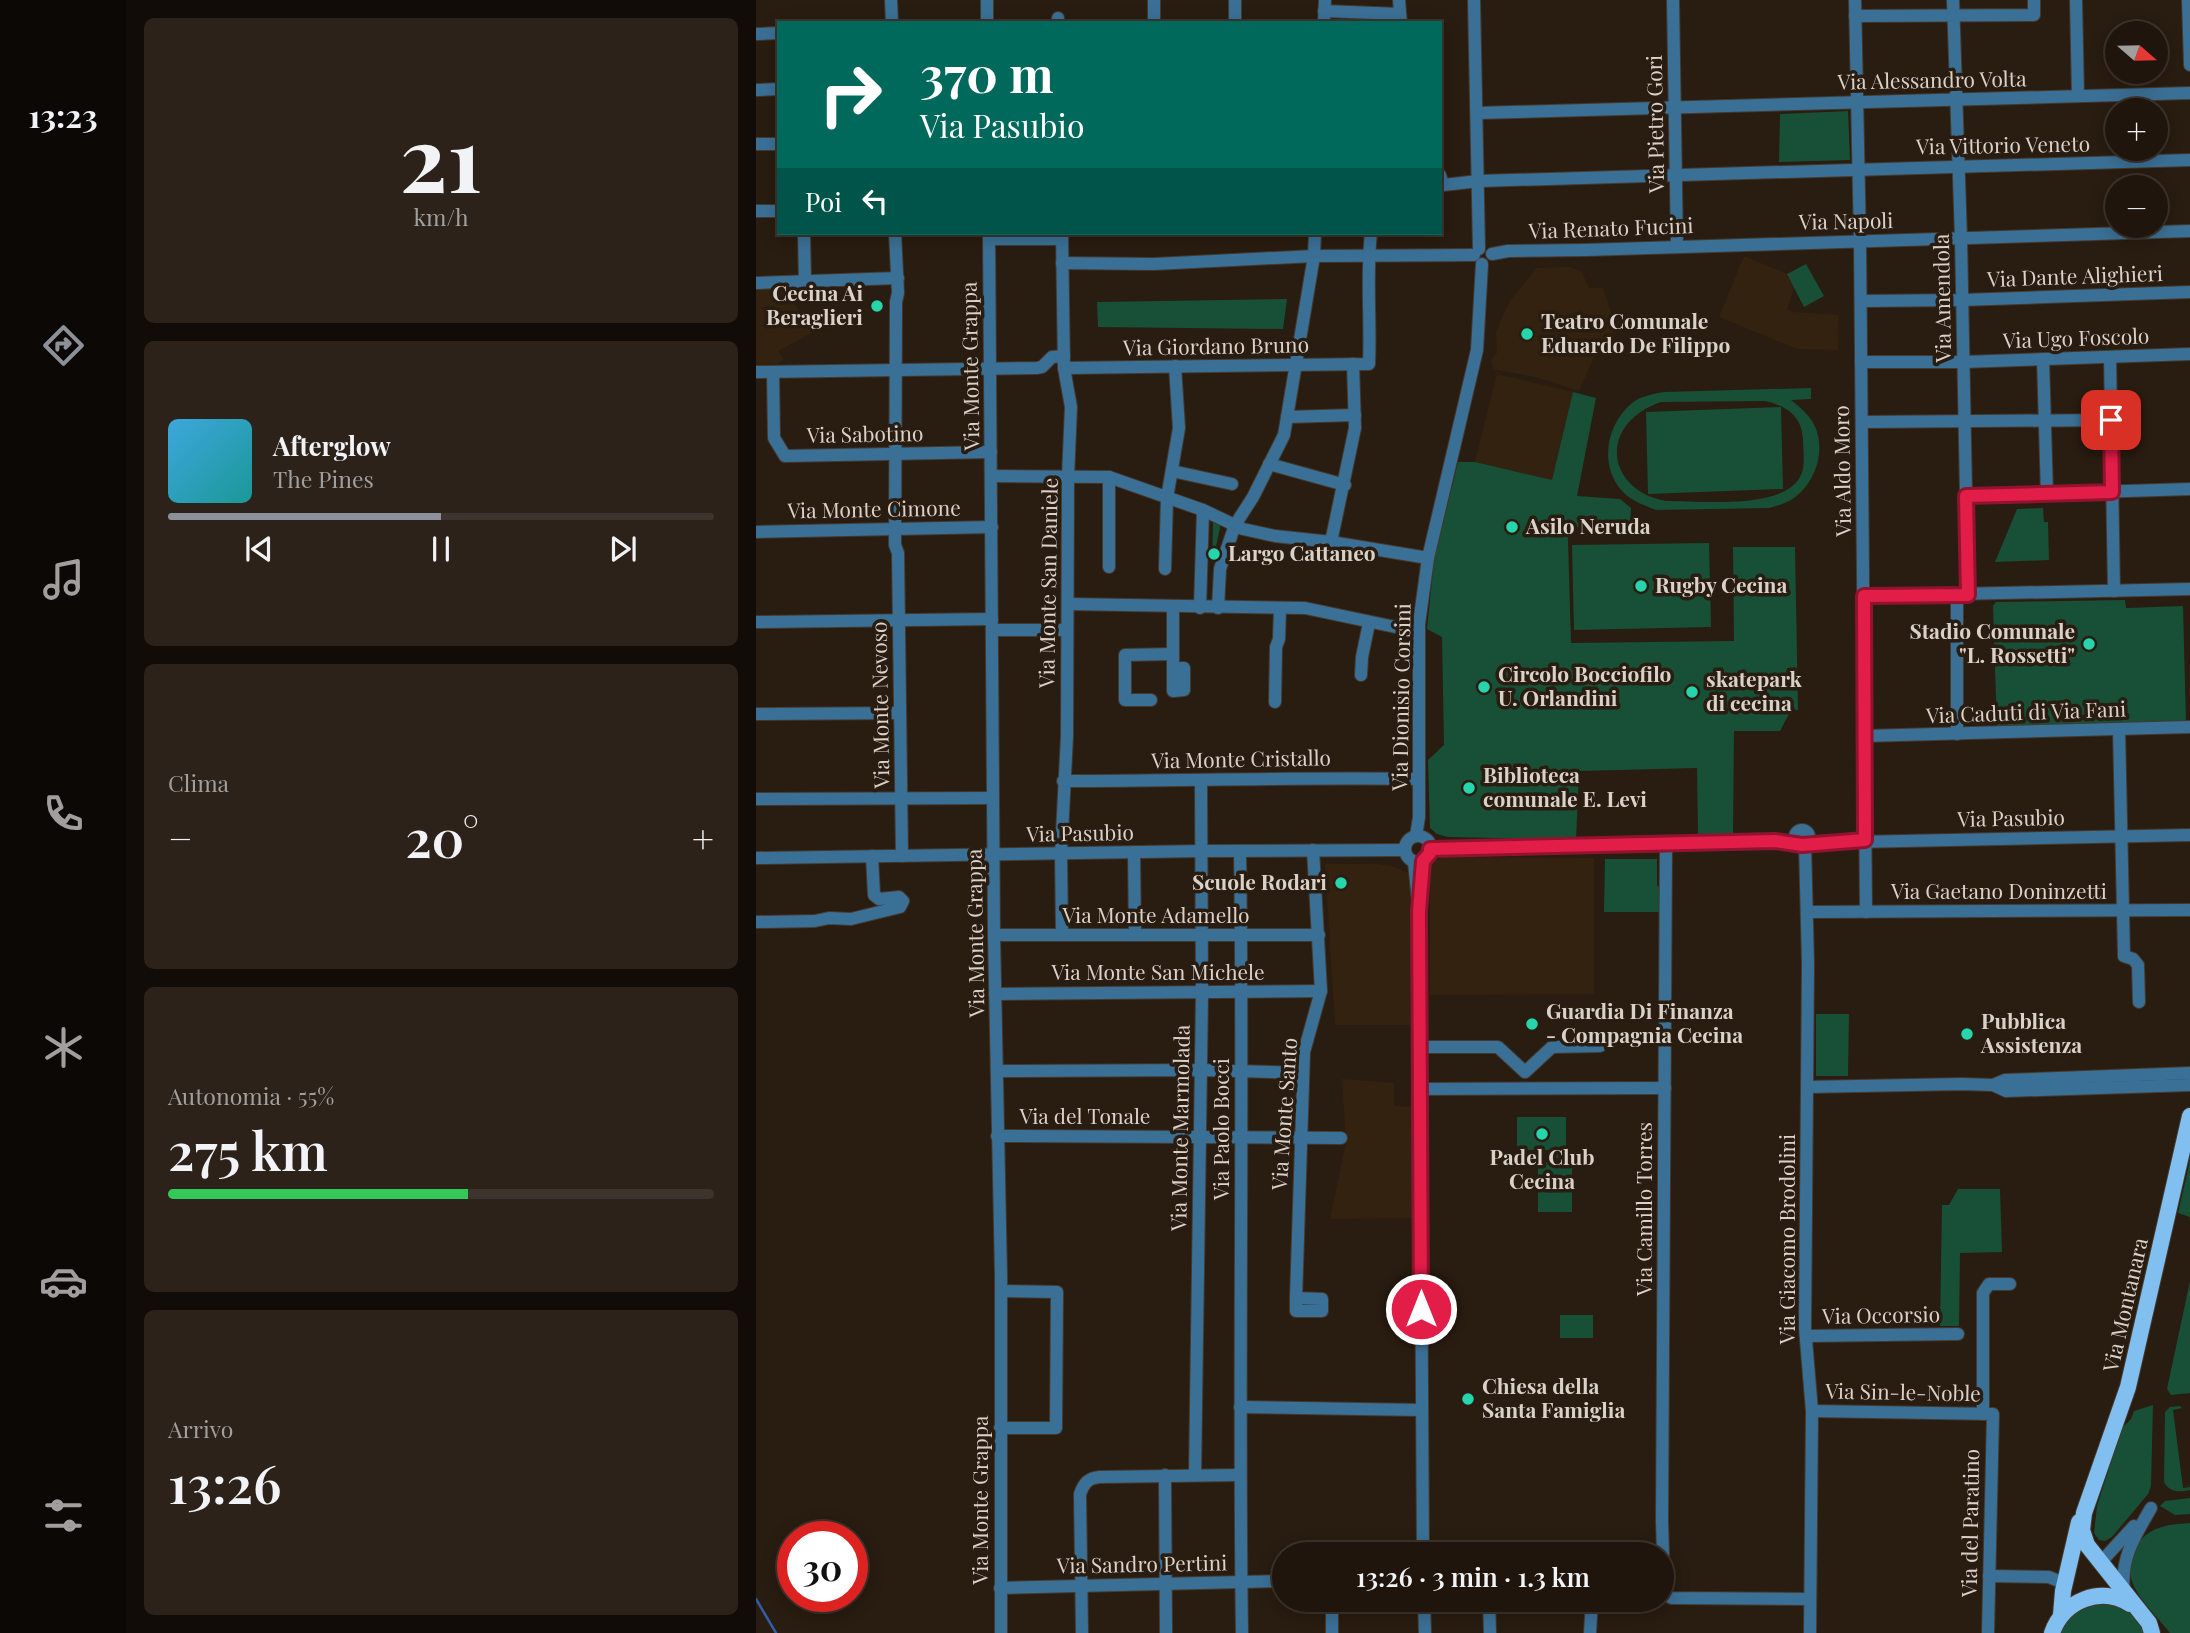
<!DOCTYPE html>
<html lang="it">
<meta charset="utf-8">
<style>
body{margin:0;font-family:"Playfair Display",serif;background:#2c221a;color:#f1f3f6;height:100vh;display:flex;flex-direction:column;font-size:26px;white-space:nowrap}
*{box-sizing:border-box;margin:0}
p{font-size:23px;color:#a19f9d}
.icon{flex:none;width:38px;height:38px;fill:none;stroke:currentColor;stroke-width:2;stroke-linecap:round;stroke-linejoin:round}
.map{position:relative;flex:1;overflow:hidden}
.side{display:flex;flex-direction:column;gap:18px;padding:18px;background:#110c07;width:630px}
.side>*{flex:none}
.hud{position:absolute;left:21px;top:21px;width:665px;height:214px;border-radius:0px;box-shadow:0 4px 18px #0003,0 0 0 2px #3c342d;background:#00695c;color:#fff;overflow:hidden}
.needle{width:46px;rotate:110deg}
.controls{position:absolute;left:1349px;top:21px;display:grid;gap:14px}
.controls a{display:grid;place-items:center;width:63px;height:63px;border-radius:50%;background:#1f150c;box-shadow:0 4px 18px #0003,0 0 0 2px #3c342d;font-size:35px}
.speed{position:absolute;left:21px;top:1521px;display:flex;gap:14px;font-size:35px;font-weight:700;text-align:center}
.speed>*{display:grid;place-content:center;width:91px;height:91px;border-radius:50%;background:#1f150c;box-shadow:0 4px 18px #0003,0 0 0 2px #3c342d;line-height:1}
.speed .limit{border:10px solid #d22;background:#fff;color:#111}
.pin{position:absolute;display:grid;place-items:center;width:60px;height:60px;color:#fff;margin:-30px;border-radius:14px;box-shadow:0 4px 10px #0006}
.me{position:absolute;width:77px;margin:-38px;rotate:0deg;stroke-linejoin:round;filter:drop-shadow(0 0 5px #0008)}
.turn{display:flex;align-items:center;gap:24px;height:147px;padding:0 28px;font-size:32px}
.turn .icon{width:91px;height:91px;stroke-width:2.5}
.turn b{display:block;font-size:49px;line-height:60px}
.then{display:flex;align-items:center;height:66px;padding:0 28px;background:#0003;gap:14px;font-size:26px}
.big{font-size:52px;font-weight:600;line-height:1.1}
.side .card{flex:1;display:flex;flex-direction:column;justify-content:center;gap:10px;min-width:0;padding:0 24px;border-radius:10px;background:#2c221a}
.side .dial{align-items:center;gap:0}
.dial b{font-size:91px;line-height:1}
.song{display:flex;align-items:center;gap:21px}
.cover{width:84px;height:84px;border-radius:10px;background:linear-gradient(135deg,hsl(200 70% 55%),hsl(180 70% 35%))}
.played{height:7px;border-radius:4px;background:linear-gradient(90deg,#8c9099 50%,#3c342d 50%)}
.keys{display:flex;justify-content:space-around;direction:ltr}
.heat{display:flex;justify-content:space-between;align-items:center;font-size:38px;direction:ltr}
.charge{height:10px;border-radius:5px;background:linear-gradient(90deg,#34c759 55%,#3c342d 0)}
.trip{position:absolute;left:516px;top:1542px;width:402px;height:70px;border-radius:35px;background:#1f150c;box-shadow:0 4px 18px #0003,0 0 0 2px #3c342d;font-weight:600;line-height:70px;text-align:center}
main{display:flex;flex:1;min-height:0}
.menu{display:flex;flex-direction:column;width:126px;justify-content:space-around;align-items:center;background:#0c0805;color:#a19f9d}
.menu .icon{width:49px;height:49px}
.menu .current{color:#8c9099}
.menu b{font-size:32px;color:#f1f3f6}
.map>svg:first-child{display:block}
.built{fill:#342211}
.green{fill:#175037;fill-rule:evenodd}
.lines{fill:none;stroke-linecap:round;stroke-linejoin:round}
.stream{stroke:#325da5;stroke-width:2.5}
.minor-casing{stroke:#45392e;stroke-width:14}
.major-casing{stroke:#45392e;stroke-width:18}
.minor{stroke:#3b7096;stroke-width:12}
.major{stroke:#80bfef;stroke-width:16}
.route-casing{stroke:#92132f;stroke-width:18}
.route{stroke:#e11d48;stroke-width:12}
.poi-dot{fill:#27d5ad;stroke:#291c10;stroke-width:2.5}
.labels{text-anchor:middle;stroke-width:7;stroke-linejoin:round;paint-order:stroke}
.street-label{font-size:21px;fill:#dad1c9;stroke:#291c10}
.poi-label{font-size:21px;font-weight:bold;fill:#dad1c9;stroke:#291c10;text-anchor:start}
</style>
<main>
<nav class="menu">
<b>13:23</b>
<svg class="icon current" aria-label="directions" viewBox="0 0 24 24"><path d="M12 3l9 9-9 9-9-9zM9 14v-3h6M13 9l2 2-2 2"/></svg>
<svg class="icon" aria-label="music" viewBox="0 0 24 24"><path d="M9 18V5l10-2v13"/><circle cx="6" cy="18" r="3"/><circle cx="16" cy="16" r="3"/></svg>
<svg class="icon" aria-label="phone" viewBox="0 0 24 24"><path d="M5 4h4l2 5-3 2q2 4 5 5l2-3 5 2v4C11 20 4 13 5 4z"/></svg>
<svg class="icon" aria-label="climate" viewBox="0 0 24 24"><path d="M12 3v18M4 7l16 10M4 17L20 7"/></svg>
<svg class="icon" aria-label="car" viewBox="0 0 24 24"><path d="M5 17H2v-5l4-1 3-4h7l3 4 3 1v5h-3M9 17h6M6 11h13"/><circle cx="7" cy="17" r="2"/><circle cx="17" cy="17" r="2"/></svg>
<svg class="icon" aria-label="filters" viewBox="0 0 24 24"><path d="M4 7h16M4 17h16"/><circle cx="9" cy="7" r="2"/><circle cx="15" cy="17" r="2"/></svg>
</nav>
<section class="side">
<div class="card dial"><b>21</b><p>km/h</p></div>
<div class="card">
<div class="song"><i class="cover"></i><div><b>Afterglow</b><p>The Pines</p></div></div>
<div class="played"></div>
<div class="keys"><svg class="icon" aria-label="previous" viewBox="0 0 24 24"><path d="M18 5L8 12l10 7zM5 5v14"/></svg><svg class="icon" aria-label="pause" viewBox="0 0 24 24"><path d="M8 5v14M16 5v14"/></svg><svg class="icon" aria-label="next" viewBox="0 0 24 24"><path d="M6 5l10 7-10 7zM19 5v14"/></svg></div>
</div>
<div class="card"><p>Clima</p>
<div class="heat"><a>−</a><b class="big">20°</b><a>+</a></div>
</div>
<div class="card"><p>Autonomia · 55%</p><b class="big">275 km</b><div class="charge"></div></div>
<div class="card"><p>Arrivo</p><b class="big">13:26</b></div>
</section>
<div class="map">
<svg width="1434" height="1633" viewBox="0 0 1434 1633">
<rect width="100%" height="100%" fill="#291c10"/>
<g class="built">
<path d="M988 256 1031 274 1038 288 1031 309 1037 312 1083 315 1082 350 1041 349 963 317Z"/>
<path d="M813 267 826 272 833 288H847L860 328 851 354 841 350 823 391 783 378 737 369 735 359 741 353 740 332 753 302 781 268Z"/>
<path d="M0 288H28L57 332 22 351 28 359 22 364 0 365Z"/>
<path d="M741 374 817 392 796 480 719 462Z"/>
<path d="M690 857 838 858V994L674 995V867L679 860Z"/>
<path d="M569 864H620L636 866 655 874 654 1025H579Z"/>
<path d="M586 1079 638 1083V1106L655 1107 656 1218 574 1219 590 1143Z"/>
</g>
<g class="green">
<path d="M1092 111 1094 160 1023 162 1024 114Z"/>
<path d="M1050 264 1068 296 1048 307 1031 274Z"/>
<path d="M531 299 527 329 342 327 341 302Z"/>
<path d="M1055 388V399L1035 400C1045 408 1055 416 1060 429 1069 453 1059 483 1038 498 1031 503 1021 506 1013 508L900 510C890 506 879 502 870 495 842 470 849 425 876 403 885 396 897 394 908 392ZM1009 401C1031 406 1046 416 1047 440 1047 451 1050 466 1044 477 1026 510 944 501 910 501 848 489 843 423 905 402Z"/>
<path d="M817 392 840 398 821 496 864 499 875 508 874 526 814 527 812 540 815 643 978 641 977 547H1039L1042 710H1035L1024 731H978L977 836H942L941 768 823 771 820 840 692 837 681 834 674 828 672 760 688 745 686 637 671 629 678 560 702 462H719L796 480Z"/>
<path d="M1025 407 1027 489 892 494 890 412Z"/>
<path d="M1287 508 1288 522H1292L1293 560 1239 562 1261 509Z"/>
<path d="M457 522 464 526V528L456 565Z"/>
<path d="M953 543 955 627 818 630 816 545Z"/>
<path d="M1369 600 1370 608 1427 606 1430 723 1241 728 1237 606 1240 602Z"/>
<path d="M849 859H901V885L905 890V912H848Z"/>
<path d="M1060 1014H1093L1092 1076H1060Z"/>
<path d="M761 1117H810V1158H797V1150H761Z"/>
<path d="M1434 1161V1217L1422 1213Z"/>
<rect x="782" y="1162" width="34" height="50"/>
<path d="M1202 1189H1244L1246 1252 1204 1253 1203 1326H1184L1186 1205H1193Z"/>
<path d="M1434 1281V1393L1415 1395 1411 1389Z"/>
<rect x="804" y="1315" width="33" height="23"/>
<path d="M1397 1405 1395 1486 1392 1494 1356 1537 1349 1541 1343 1540 1338 1533 1341 1506 1366 1428 1375 1419 1378 1411Z"/>
<path d="M1424 1406 1426 1408 1417 1410 1427 1488 1434 1487V1490C1423 1492 1414 1493 1408 1482L1409 1412 1414 1407Z"/>
<path d="M1434 1498V1514L1419 1515 1404 1506 1409 1501Z"/>
<path d="M1434 1523V1633H1414C1403 1619 1383 1599 1377 1584 1367 1560 1382 1533 1406 1527 1415 1524 1425 1524 1434 1523Z"/>
<path d="M1351 1602C1370 1609 1380 1614 1389 1633H1300L1321 1608Z"/>
</g>
<g class="lines">
<path class="stream" d="M0 1599 20 1633"/>
<defs>
<g id="minor">
<path d="M135 0 136 23"/>
<path d="M231 0V23"/>
<path d="M643 0 645 23"/>
<path d="M718 0 723 249"/>
<path d="M917 0 921 247"/>
<path d="M1099 0 1104 241 1110 912"/>
<path d="M1197 0 1205 238 1212 595"/>
<path d="M1320 0 1322 96"/>
<path d="M1432 0 1434 65"/>
<path d="M568 11 644 14"/>
<path d="M1099 16 1278 15V0"/>
<path d="M302 23V18"/>
<path d="M398 23V0"/>
<path d="M479 23V0"/>
<path d="M568 23 569 0"/>
<path d="M0 34 23 33"/>
<path d="M0 90 23 89"/>
<path d="M721 113 1434 93"/>
<path d="M0 144H23"/>
<path d="M684 175 687 185 723 181 1434 160"/>
<path d="M0 211H23"/>
<path d="M48 233 49 282"/>
<path d="M139 233 142 293 140 302 139 545 142 553 146 856"/>
<path d="M233 233 238 935 245 1275V1633"/>
<path d="M233 239H306"/>
<path d="M736 254 752 251 829 250 1434 231"/>
<path d="M306 263 398 264 558 256 718 255"/>
<path d="M0 283 142 278"/>
<path d="M1105 301 1206 300 1434 292"/>
<path d="M1354 357 1358 591"/>
<path d="M1287 359 1291 494"/>
<path d="M1105 362H1207L1434 354"/>
<path d="M308 368 613 364C615 321 610 276 615 233"/>
<path d="M0 372 281 368 286 367 296 357 308 356"/>
<path d="M17 372 18 438 29 456 235 452"/>
<path d="M531 417 599 415"/>
<path d="M1106 422 1355 420"/>
<path d="M513 464 589 485"/>
<path d="M416 471 476 484"/>
<path d="M235 476 353 477 447 510 487 529 519 536 575 542 672 558"/>
<path d="M353 477V567"/>
<path d="M1210 496 1434 489"/>
<path d="M0 532 236 527"/>
<path d="M575 542 599 428 597 364"/>
<path d="M409 569 411 498 423 428 419 366"/>
<path d="M1201 595V734"/>
<path d="M1108 596 1434 589"/>
<path d="M312 604 549 608 663 632"/>
<path d="M444 608 447 510"/>
<path d="M462 608 464 569 479 525 497 497 528 435 558 256 559 233"/>
<path d="M0 622 236 619"/>
<path d="M236 630H311"/>
<path d="M417 668H428V690L417 691V607"/>
<path d="M605 675 606 657 613 623"/>
<path d="M395 700H369V655L417 654"/>
<path d="M519 702 520 647 523 639 524 608"/>
<path d="M0 714 144 713"/>
<path d="M1363 730 1368 956 1377 959 1382 965 1383 1002"/>
<path d="M1108 736 1434 727"/>
<path d="M307 781C426 781 544 777 662 779"/>
<path d="M0 799 237 798"/>
<circle cx="1046" cy="837" r="7"/>
<path d="M660 836 663 817V624L672 558 721 350 726 264"/>
<circle cx="662" cy="849" r="13"/>
<path d="M1051 843 1434 835"/>
<path d="M1049 844 1052 964 1049 1328 1056 1411 1054 1633"/>
<path d="M675 848 1019 841 1042 843"/>
<path d="M484 851C488 1112 482 1372 486 1633"/>
<path d="M378 852 379 935"/>
<path d="M0 858 446 851 649 850"/>
<path d="M658 862 663 911 667 1554"/>
<path d="M1052 912 1434 910"/>
<path d="M0 922 59 921 73 918 95 919 144 907 147 901 143 897 123 899 118 895 116 856"/>
<path d="M238 935H563"/>
<path d="M306 935 305 853 311 736 312 477 315 407 308 368 306 233"/>
<path d="M239 994 565 991"/>
<path d="M664 1047H742L769 1072 796 1047 844 1046"/>
<path d="M242 1071 444 1070 547 1073"/>
<path d="M1237 1085 1249 1080 1434 1073"/>
<path d="M1051 1087 1206 1084 1237 1085 1250 1091 1434 1085"/>
<path d="M664 1089 909 1088"/>
<path d="M241 1136 585 1138"/>
<path d="M540 1298 566 1299V1311H540V1298L548 1052 565 991 557 850"/>
<path d="M1050 1336 1202 1334"/>
<path d="M484 1407 665 1410"/>
<path d="M1056 1411 1237 1414 1232 1633"/>
<path d="M1227 1414V1293L1233 1284H1254"/>
<path d="M244 1428H300L301 1292 245 1291"/>
<path d="M409 1475 410 1633"/>
<path d="M439 1475 446 993 445 781"/>
<path d="M1345 1562 1378 1526"/>
<path d="M1233 1576 1293 1577 1305 1582 1307 1591"/>
<path d="M906 1583 909 1589 907 1594 916 1598 1054 1599"/>
<path d="M908 1586 906 1521 910 844"/>
<path d="M244 1588 528 1581"/>
<path d="M1368 1592C1364 1558 1379 1536 1395 1508"/>
<path d="M576 1600V1633"/>
<path d="M668 1600 669 1633"/>
<path d="M733 1600 734 1633"/>
<path d="M326 1633 324 1494C328 1483 332 1478 344 1477L483 1475"/>
<path d="M834 1633 836 1600"/>
</g>
<g id="major">
<path d="M1305 1615 1307 1591 1323 1522"/>
<path d="M1296 1633C1307 1601 1345 1585 1374 1604"/>
<path d="M1396 1633 1393 1623 1331 1545 1326 1530 1328 1513 1372 1387 1434 1116"/>
</g>
</defs>
<use href="#minor" class="minor-casing"/>
<use href="#major" class="major-casing"/>
<use href="#minor" class="minor"/>
<use href="#major" class="major"/>
</g>
<g class="lines">
<defs>
<path id="route" d="M665 1309 663 911 667 861 674 853V849L1019 841 1046 845 1109 840 1108 596 1212 595 1210 496 1356 492 1355 420"/>
</defs>
<use href="#route" class="route-casing"/>
<use href="#route" class="route"/>
</g>
<g class="poi-dot">
<circle cx="121" cy="306" r="7"/>
<circle cx="771" cy="334" r="7"/>
<circle cx="756" cy="527" r="7"/>
<circle cx="458" cy="554" r="7"/>
<circle cx="885" cy="586" r="7"/>
<circle cx="1333" cy="644" r="7"/>
<circle cx="728" cy="687" r="7"/>
<circle cx="936" cy="692" r="7"/>
<circle cx="713" cy="788" r="7"/>
<circle cx="585" cy="883" r="7"/>
<circle cx="776" cy="1024" r="7"/>
<circle cx="1211" cy="1034" r="7"/>
<circle cx="786" cy="1134" r="7"/>
<circle cx="712" cy="1399" r="7"/>
</g>
<g class="labels">
<g class="street-label">
<text transform="translate(1176 81) rotate(-1)" y="7">Via Alessandro Volta</text>
<text transform="translate(900 124) rotate(-91)" y="7">Via Pietro Gori</text>
<text transform="translate(1247 146) rotate(-1)" y="7">Via Vittorio Veneto</text>
<text transform="translate(1090 222) rotate(-1)" y="7">Via Napoli</text>
<text transform="translate(855 229) rotate(-2)" y="7">Via Renato Fucini</text>
<text transform="translate(1319 277) rotate(-2)" y="7">Via Dante Alighieri</text>
<text transform="translate(1187 298) rotate(-91)" y="7">Via Amendola</text>
<text transform="translate(1320 339) rotate(-2)" y="7">Via Ugo Foscolo</text>
<text transform="translate(460 347) rotate(-1)" y="7">Via Giordano Bruno</text>
<text transform="translate(215 366) rotate(-91)" y="7">Via Monte Grappa</text>
<text transform="translate(109 435) rotate(-1)" y="7">Via Sabotino</text>
<text transform="translate(1087 471) rotate(-91)" y="7">Via Aldo Moro</text>
<text transform="translate(118 510) rotate(-1)" y="7">Via Monte Cimone</text>
<text transform="translate(293 583) rotate(-89)" y="7">Via Monte San Daniele</text>
<text transform="translate(646 697) rotate(-89)" y="7">Via Dionisio Corsini</text>
<text transform="translate(125 705) rotate(-91)" y="7">Via Monte Nevoso</text>
<text transform="translate(1270 713) rotate(-2)" y="7">Via Caduti di Via Fani</text>
<text transform="translate(485 760) rotate(-1)" y="7">Via Monte Cristallo</text>
<text transform="translate(1255 819) rotate(-1)" y="7">Via Pasubio</text>
<text transform="translate(324 834) rotate(-1)" y="7">Via Pasubio</text>
<text x="1243" y="899">Via Gaetano Doninzetti</text>
<text x="400" y="923">Via Monte Adamello</text>
<text transform="translate(220 933) rotate(-91)" y="7">Via Monte Grappa</text>
<text x="402" y="980">Via Monte San Michele</text>
<text transform="translate(529 1114) rotate(-86)" y="7">Via Monte Santo</text>
<text x="329" y="1124">Via del Tonale</text>
<text transform="translate(425 1128) rotate(-89)" y="7">Via Monte Marmolada</text>
<text transform="translate(466 1129) rotate(-90)" y="7">Via Paolo Bocci</text>
<text transform="translate(889 1209) rotate(-90)" y="7">Via Camillo Torres</text>
<text transform="translate(1032 1239) rotate(-90)" y="7">Via Giacomo Brodolini</text>
<text transform="translate(1370 1305) rotate(-77)" y="7">Via Montanara</text>
<text transform="translate(1125 1316) rotate(-1)" y="7">Via Occorsio</text>
<text transform="translate(1147 1393) rotate(1)" y="7">Via Sin-le-Noble</text>
<text transform="translate(225 1500) rotate(-90)" y="7">Via Monte Grappa</text>
<text transform="translate(1215 1523) rotate(-89)" y="7">Via del Paratino</text>
<text transform="translate(386 1565) rotate(-1)" y="7">Via Sandro Pertini</text>
</g>
<g class="poi-label">
<text x="107" y="301" text-anchor="end">Cecina Ai<tspan x="107" dy="24">Beraglieri</tspan></text>
<text x="785" y="329">Teatro Comunale<tspan x="785" dy="24">Eduardo De Filippo</tspan></text>
<text x="770" y="534">Asilo Neruda</text>
<text x="472" y="561">Largo Cattaneo</text>
<text x="899" y="593">Rugby Cecina</text>
<text x="1319" y="639" text-anchor="end">Stadio Comunale<tspan x="1319" dy="24">"L. Rossetti"</tspan></text>
<text x="742" y="682">Circolo Bocciofilo<tspan x="742" dy="24">U. Orlandini</tspan></text>
<text x="950" y="687">skatepark<tspan x="950" dy="24">di cecina</tspan></text>
<text x="727" y="783">Biblioteca<tspan x="727" dy="24">comunale E. Levi</tspan></text>
<text x="571" y="890" text-anchor="end">Scuole Rodari</text>
<text x="790" y="1019">Guardia Di Finanza<tspan x="790" dy="24">- Compagnia Cecina</tspan></text>
<text x="1225" y="1029">Pubblica<tspan x="1225" dy="24">Assistenza</tspan></text>
<text x="786" y="1165" text-anchor="middle">Padel Club<tspan x="786" dy="24">Cecina</tspan></text>
<text x="726" y="1394">Chiesa della<tspan x="726" dy="24">Santa Famiglia</tspan></text>
</g>
</g>
</svg>
<div class="controls">
<a><svg class="needle" viewBox="-14 -14 28 28"><path d="M0-13l5 13h-10z" fill="#e53935"/><path d="M0 13l5-13h-10z" fill="#a19f9d"/></svg></a>
<a>+</a>
<a>−</a>
</div>
<div class="speed"><div class="limit">30</div></div>
<div class="pin" style="left:1355px;top:420px;background:#d93025"><svg class="icon" aria-label="arrive" viewBox="0 0 24 24"><path d="M6 21V4h12l-3 4 3 4H6"/></svg></div>
<svg class="me" style="left:665px;top:1309px" viewBox="-20 -20 40 40"><circle r="17" fill="#e11d48" stroke="#fff" stroke-width="3"/><path d="M0-11L8 9 0 5-8 9z" fill="#fff"/></svg>
<div class="trip">13:26 · 3 min · 1.3 km</div>
<div class="hud">
<div class="turn"><svg class="icon" aria-label="right" viewBox="0 0 24 24"><path d="M7 20v-9h11M14 6l5 5-5 5"/></svg><div><b>370 m</b>Via Pasubio</div></div>
<div class="then">Poi<svg class="icon" aria-label="left" viewBox="0 0 24 24"><path d="M17 20v-9H6M10 6l-5 5 5 5"/></svg></div>
</div>
</div>
</main>
